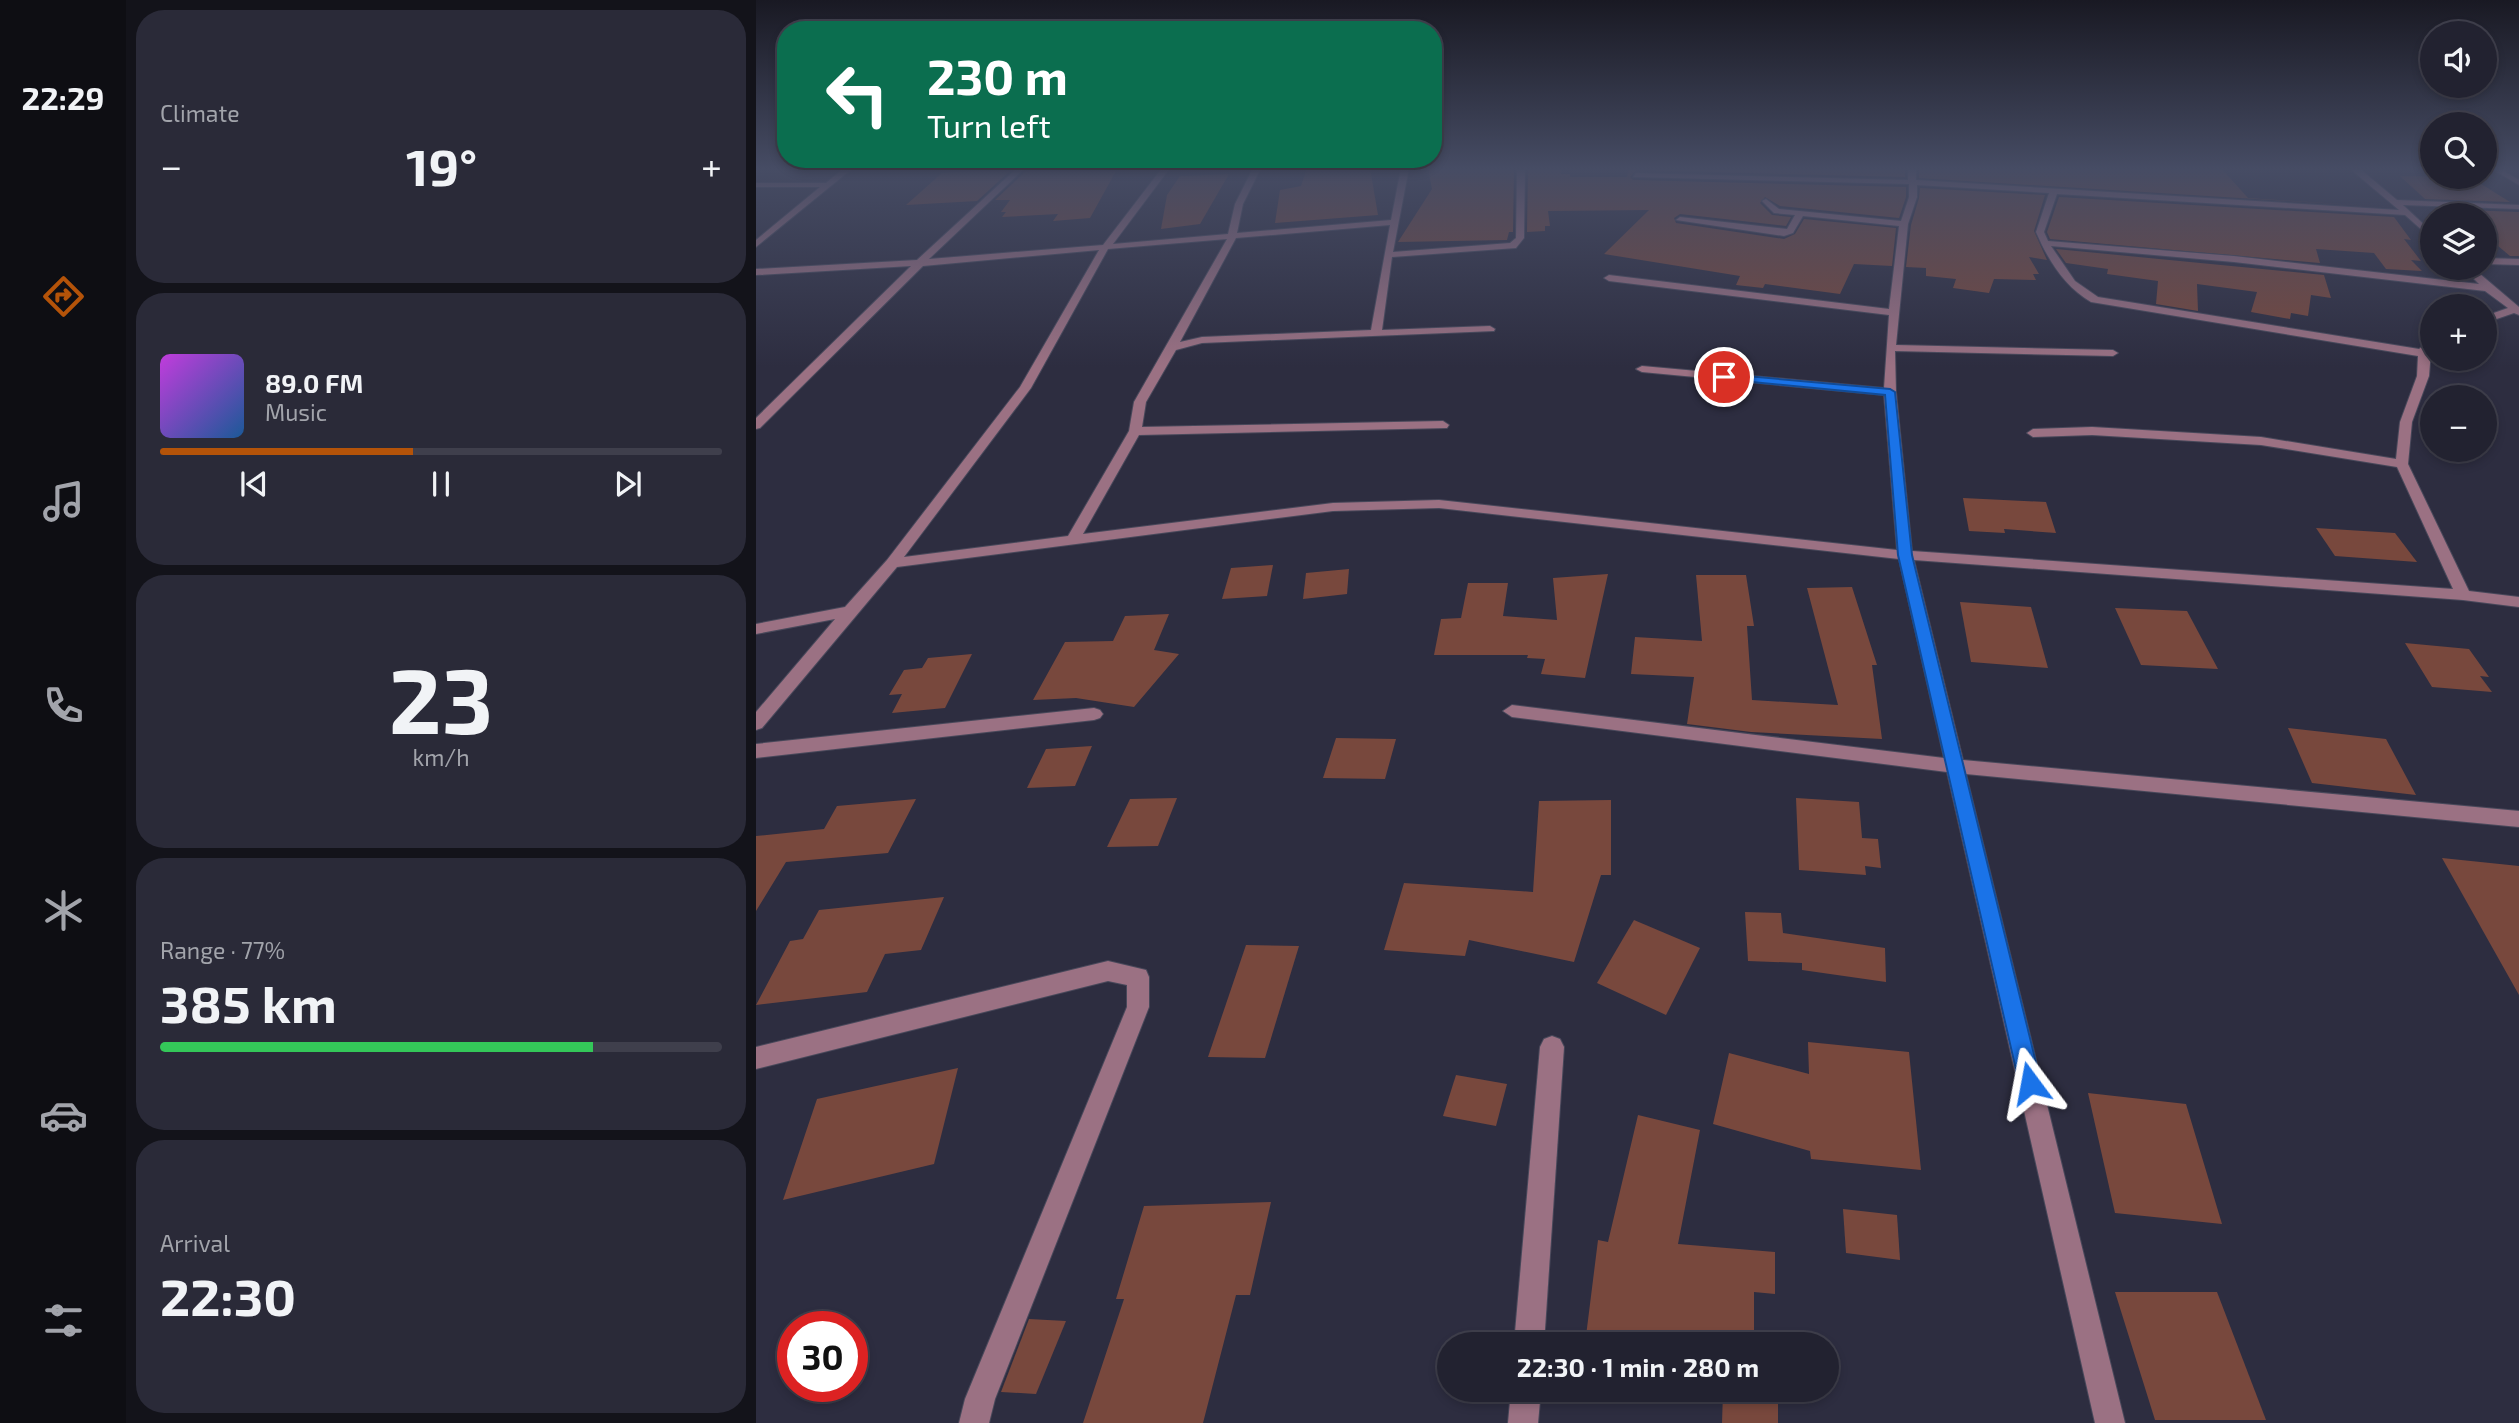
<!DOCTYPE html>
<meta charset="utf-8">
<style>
body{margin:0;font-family:"Exo 2",sans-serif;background:#2a2a38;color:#f1f3f6;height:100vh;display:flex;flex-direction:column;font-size:26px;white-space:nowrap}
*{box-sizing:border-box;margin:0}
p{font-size:23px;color:#a2a4ab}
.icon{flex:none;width:38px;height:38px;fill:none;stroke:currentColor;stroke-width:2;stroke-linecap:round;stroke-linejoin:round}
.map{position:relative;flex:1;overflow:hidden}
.side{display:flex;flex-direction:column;gap:10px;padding:10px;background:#13131a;width:630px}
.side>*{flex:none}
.top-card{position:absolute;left:21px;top:21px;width:665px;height:147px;border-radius:28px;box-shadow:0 4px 10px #0003,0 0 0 2px #3f3f4c;background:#0b6e4f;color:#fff;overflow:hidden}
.fabs{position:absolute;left:1664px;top:21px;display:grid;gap:14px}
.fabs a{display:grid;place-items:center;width:77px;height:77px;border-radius:50%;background:#222230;box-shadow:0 4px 10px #0003,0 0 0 2px #3f3f4c;font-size:35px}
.speed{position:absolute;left:21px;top:1311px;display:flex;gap:14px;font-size:35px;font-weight:700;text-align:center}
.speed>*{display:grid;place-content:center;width:91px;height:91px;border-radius:50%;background:#222230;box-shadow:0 4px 10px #0003,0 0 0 2px #3f3f4c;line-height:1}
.speed .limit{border:10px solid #d22;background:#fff;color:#111}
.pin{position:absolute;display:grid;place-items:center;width:60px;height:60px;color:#fff;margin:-30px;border:4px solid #fff;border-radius:50%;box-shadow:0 2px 7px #0007}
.me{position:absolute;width:77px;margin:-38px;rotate:347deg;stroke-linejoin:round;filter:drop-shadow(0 0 5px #0008)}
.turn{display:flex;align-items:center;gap:24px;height:147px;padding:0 35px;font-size:32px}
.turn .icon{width:91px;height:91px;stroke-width:2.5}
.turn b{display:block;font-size:49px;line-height:60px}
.big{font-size:52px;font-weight:700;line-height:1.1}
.side .widget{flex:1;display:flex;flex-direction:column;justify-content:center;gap:10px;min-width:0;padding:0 24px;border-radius:28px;background:#2a2a38}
.side .dial{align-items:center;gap:0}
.dial b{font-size:91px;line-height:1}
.song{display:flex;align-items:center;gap:21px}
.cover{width:84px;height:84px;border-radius:10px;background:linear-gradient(135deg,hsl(290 70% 55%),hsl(210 70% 35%))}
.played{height:7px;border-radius:4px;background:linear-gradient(90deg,#b45309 45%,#3f3f4c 45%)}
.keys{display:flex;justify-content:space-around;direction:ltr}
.heat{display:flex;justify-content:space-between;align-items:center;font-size:38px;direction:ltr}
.charge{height:10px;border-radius:5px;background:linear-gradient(90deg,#34c759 77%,#3f3f4c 0)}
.trip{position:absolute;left:681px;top:1332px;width:402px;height:70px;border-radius:35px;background:#222230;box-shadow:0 4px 10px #0003,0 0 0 2px #3f3f4c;font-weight:700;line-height:70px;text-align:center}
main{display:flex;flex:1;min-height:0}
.dock{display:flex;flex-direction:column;width:126px;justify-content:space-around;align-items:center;background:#0e0e13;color:#a2a4ab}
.dock .icon{width:49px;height:49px}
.dock .selected{color:#b45309}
.dock b{font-size:32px;color:#f1f3f6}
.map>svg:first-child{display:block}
.building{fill:#78483d}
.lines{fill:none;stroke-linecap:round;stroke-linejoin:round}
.minor-casing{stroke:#48485a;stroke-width:2}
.minor{fill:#9b7183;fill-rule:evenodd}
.route{fill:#1a73e8;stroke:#114b97;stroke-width:2}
</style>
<main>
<nav class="dock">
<b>22:29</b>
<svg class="icon selected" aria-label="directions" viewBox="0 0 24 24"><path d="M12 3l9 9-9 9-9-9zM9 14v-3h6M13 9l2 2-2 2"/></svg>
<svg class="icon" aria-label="music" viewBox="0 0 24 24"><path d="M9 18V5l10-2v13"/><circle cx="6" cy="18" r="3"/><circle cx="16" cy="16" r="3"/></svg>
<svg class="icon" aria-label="phone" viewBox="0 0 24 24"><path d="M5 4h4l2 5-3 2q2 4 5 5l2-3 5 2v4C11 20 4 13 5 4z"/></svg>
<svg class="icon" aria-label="climate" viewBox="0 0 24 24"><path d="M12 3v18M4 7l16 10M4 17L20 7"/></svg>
<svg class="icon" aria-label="car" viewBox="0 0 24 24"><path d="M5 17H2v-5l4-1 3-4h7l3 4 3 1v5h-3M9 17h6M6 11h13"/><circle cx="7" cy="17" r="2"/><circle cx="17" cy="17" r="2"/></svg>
<svg class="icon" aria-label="filters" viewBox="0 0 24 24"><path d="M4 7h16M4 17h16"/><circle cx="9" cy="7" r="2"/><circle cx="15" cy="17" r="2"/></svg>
</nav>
<section class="side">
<div class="widget"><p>Climate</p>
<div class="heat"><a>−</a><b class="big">19°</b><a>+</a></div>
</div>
<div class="widget">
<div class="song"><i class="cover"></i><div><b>89.0 FM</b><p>Music</p></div></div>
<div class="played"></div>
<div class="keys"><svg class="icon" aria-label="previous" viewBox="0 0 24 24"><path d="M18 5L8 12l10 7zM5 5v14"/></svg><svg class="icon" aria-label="pause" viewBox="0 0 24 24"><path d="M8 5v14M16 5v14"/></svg><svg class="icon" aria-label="next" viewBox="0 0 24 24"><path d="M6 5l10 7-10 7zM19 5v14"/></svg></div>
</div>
<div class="widget dial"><b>23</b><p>km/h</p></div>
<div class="widget"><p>Range · 77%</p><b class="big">385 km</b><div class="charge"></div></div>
<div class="widget"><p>Arrival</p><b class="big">22:30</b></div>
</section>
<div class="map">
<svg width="1763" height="1423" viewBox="0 0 1763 1423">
<rect width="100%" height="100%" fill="#2d2d40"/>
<g class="building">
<path d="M551 168H614L622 215 519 223 524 190 545 186Z"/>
<path d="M672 168H758L757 232H753L751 240 642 242 676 189Z"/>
<path d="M772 168H805V174H814V177H871L873 168H1149V177L880 170 874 177 877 180 1150 187V197L1143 218 1024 206 1009 197 1004 203 1016 215 1035 217 1030 226 924 214 918 218 920 223 1028 239 1039 234 1048 219 1140 228 1136 266 1098 264 1084 294 1009 284 1007 288 980 285 984 276 848 254 893 210 792 211 794 226H789V231L771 232Z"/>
<path d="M1163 168H1465L1492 198 1629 207 1163 178Z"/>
<path d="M215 171H254L221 201 150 205 186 173Z"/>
<path d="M270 171H360L334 218 297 221 302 214 246 217 250 212H245L254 200H239Z"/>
<path d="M473 174 444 224 405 229 411 195 424 176Z"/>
<path d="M1644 176 1714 177 1754 202 1669 199Z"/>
<path d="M1164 188 1289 195 1278 231 1291 260 1273 257 1283 274H1277L1280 280 1238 279 1233 293 1197 288 1200 279 1170 276V268L1150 267 1155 225 1163 198Z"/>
<path d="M1303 197 1638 217 1655 240 1648 239 1665 261 1655 260 1666 271 1630 269 1618 253 1560 249 1564 263 1294 239 1291 232Z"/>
<path d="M1682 209 1763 212V256H1754L1729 235V215L1689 213Z"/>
<path d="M1300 249 1568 275 1575 298 1555 295 1552 316 1535 313 1534 319 1495 312 1501 292 1441 284 1442 311 1400 304 1402 281 1351 274 1352 269 1310 263Z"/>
<path d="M1207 498 1290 502 1300 533 1248 529 1249 533 1213 531Z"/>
<path d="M1560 528 1639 533 1661 562 1579 556Z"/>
<path d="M517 565 511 596 466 599 475 568Z"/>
<path d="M593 569 591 594 547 599 550 573Z"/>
<path d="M852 574 829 678 785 674 789 659 771 658 772 655H678L685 619 705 618 712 583H752L747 616 801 620 797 578Z"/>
<path d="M940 575H990L998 626H991L996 700 1082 705 1051 588 1096 587 1121 665H1116L1126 739 995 732 931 724 938 677 875 674 879 637 946 641Z"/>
<path d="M1204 602 1275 607 1292 668 1215 662Z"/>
<path d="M1359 608 1431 611 1462 669 1385 665Z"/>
<path d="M413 614 398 650 423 654 378 707 320 698 277 700 309 642 357 641 369 616Z"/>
<path d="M1649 643 1713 649 1733 677 1724 676 1736 692 1676 687Z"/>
<path d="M216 654 189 708 136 713 146 694 133 695 148 670 166 668 172 658Z"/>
<path d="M1532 728 1630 739 1660 795 1556 783Z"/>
<path d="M580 738 640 739 629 779 567 778Z"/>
<path d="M336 746 319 786 271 788 290 749Z"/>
<path d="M421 798 402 846 351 847 374 799Z"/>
<path d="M1040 798 1103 802 1106 838 1122 839 1125 868 1109 866 1110 875 1043 870Z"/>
<path d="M160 799 132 853 30 862 0 911V836L68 829 81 806Z"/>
<path d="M855 800V875H845L818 962 713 940 709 956 628 950 648 883 777 892 783 801Z"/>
<path d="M1686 858 1763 866V995Z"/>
<path d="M188 897 165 950 129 954 111 992 0 1005 34 941 47 939 63 910Z"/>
<path d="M989 912 1025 913 1027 933 1129 948 1130 982 1046 970V963L992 961Z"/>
<path d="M878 920 944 948 910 1015 841 983Z"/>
<path d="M490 945 543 946 509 1058 452 1057Z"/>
<path d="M1052 1042 1153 1052 1165 1170 1055 1159 1054 1151 957 1124 973 1053 1053 1074Z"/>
<path d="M202 1068 178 1164 27 1200 61 1099Z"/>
<path d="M700 1075 751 1084 740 1126 687 1116Z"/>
<path d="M1332 1093 1430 1104 1466 1224 1359 1213Z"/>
<path d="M882 1115 944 1130 922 1244 1019 1252V1294L998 1292V1344H829L842 1240 852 1242Z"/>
<path d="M515 1202 494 1295H480L447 1423H327L368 1299H360L388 1206Z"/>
<path d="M1087 1209 1141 1215 1144 1260 1090 1253Z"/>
<path d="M1359 1292H1461L1510 1420H1399Z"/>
<path d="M273 1319 310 1321 280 1394 245 1392Z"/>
<path d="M967 1391 1022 1399V1423H966Z"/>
</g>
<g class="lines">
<defs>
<g id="minor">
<path d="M88 168H97L0 247V240L64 187H0V183H70Z"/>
<path d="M261 168H269L173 259 347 245 406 168H414L357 244 472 234 479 204 497 168H505L487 204 481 233 635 220 645 168H653L637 252 754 243 760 238 761 168H769L768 238 760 248 636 257 626 330 734 326 739 329 738 331 446 343 420 350 390 402 386 427 687 421 693 425 691 428 383 435 327 534 577 503 683 500 1141 550 1128 395 886 372 880 369 886 366 1128 388 1133 315 853 281 848 278 853 275 1133 309 1143 226 1047 216 1037 233 1028 236 920 220 924 217 1031 229 1039 215 1018 213 1006 201 1010 199 1023 209 1145 221 1153 197V184L877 177 880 173 1152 180V168H1160V180L1643 210 1593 168H1603L1641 200 1763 205V209L1647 205 1676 232V239L1649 215 1301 194 1288 232 1292 241 1478 256 1723 284 1707 268H1717L1763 307V315L1758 313 1729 323V316L1752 308 1729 291 1478 262 1295 246 1319 281 1342 297 1663 349 1676 339 1673 376 1656 422 1652 464 1713 591 1763 597V607L1707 600 1158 560 1207 760 1763 811V827L1210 774 1369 1423H1339L1191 772 756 717 747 711 756 705 1188 758 1143 559 683 508 577 511 141 567 6 728 0 730V712L79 619 0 634V624L89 607 131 560 264 387 343 250 167 266 4 428 0 429V418L155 266 0 275V269L161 260ZM1161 185 1293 193 1280 232C1292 260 1309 287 1335 302L1662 356 1661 376 1644 422 1640 459 1505 437 1336 427 1277 429 1271 433 1277 437 1336 435 1505 445 1641 467 1697 589 1156 551 1140 392 1139 351 1357 356 1362 353 1357 350 1140 345 1152 224 1161 197ZM634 225 615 330 446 337 424 342 480 238ZM471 239 378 402 373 431 312 536 148 557 275 388 352 249Z"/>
<path d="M1734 168H1743L1763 180V185Z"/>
<path d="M1729 258 1763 259V265L1729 264Z"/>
<path d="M338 708 344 710 347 714 344 718 338 720 0 758V744Z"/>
<path d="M352 961 390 970 393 977V1007L239 1399 233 1423H203L209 1399 371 1007V985L352 981 0 1069V1047Z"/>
<path d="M796 1036 804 1039 808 1047 788 1344H758L784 1047 788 1039Z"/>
<path d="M755 1390H785L782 1423H752Z"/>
</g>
</defs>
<use href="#minor" class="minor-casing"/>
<use href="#minor" class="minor"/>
</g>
<linearGradient id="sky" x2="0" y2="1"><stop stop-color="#191923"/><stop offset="0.46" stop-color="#464c64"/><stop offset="1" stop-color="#464c64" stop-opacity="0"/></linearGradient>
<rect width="1763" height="367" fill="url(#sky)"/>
<path class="route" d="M968 374 1134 389 1139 392 1156 555 1285 1083 1281 1090 1274 1093 1266 1090 1263 1083 1142 555 1129 395 965 379V375Z"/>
</svg>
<div class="fabs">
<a><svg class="icon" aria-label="sound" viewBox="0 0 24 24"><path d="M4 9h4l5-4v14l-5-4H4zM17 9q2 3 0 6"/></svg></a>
<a><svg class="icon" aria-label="search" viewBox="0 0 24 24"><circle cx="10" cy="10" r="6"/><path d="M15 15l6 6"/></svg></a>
<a><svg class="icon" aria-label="layers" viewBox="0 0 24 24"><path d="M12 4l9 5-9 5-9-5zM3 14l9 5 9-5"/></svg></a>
<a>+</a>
<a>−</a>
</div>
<div class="speed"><div class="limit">30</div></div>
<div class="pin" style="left:968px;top:377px;background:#d93025"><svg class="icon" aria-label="arrive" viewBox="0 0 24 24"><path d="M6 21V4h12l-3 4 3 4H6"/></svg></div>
<svg class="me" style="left:1274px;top:1083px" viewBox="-20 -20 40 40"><path d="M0-17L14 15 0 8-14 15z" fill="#1a73e8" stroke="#fff" stroke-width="4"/></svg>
<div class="trip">22:30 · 1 min · 280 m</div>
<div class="top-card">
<div class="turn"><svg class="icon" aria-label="left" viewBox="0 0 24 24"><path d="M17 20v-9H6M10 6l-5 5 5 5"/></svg><div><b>230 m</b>Turn left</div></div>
</div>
</div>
</main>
